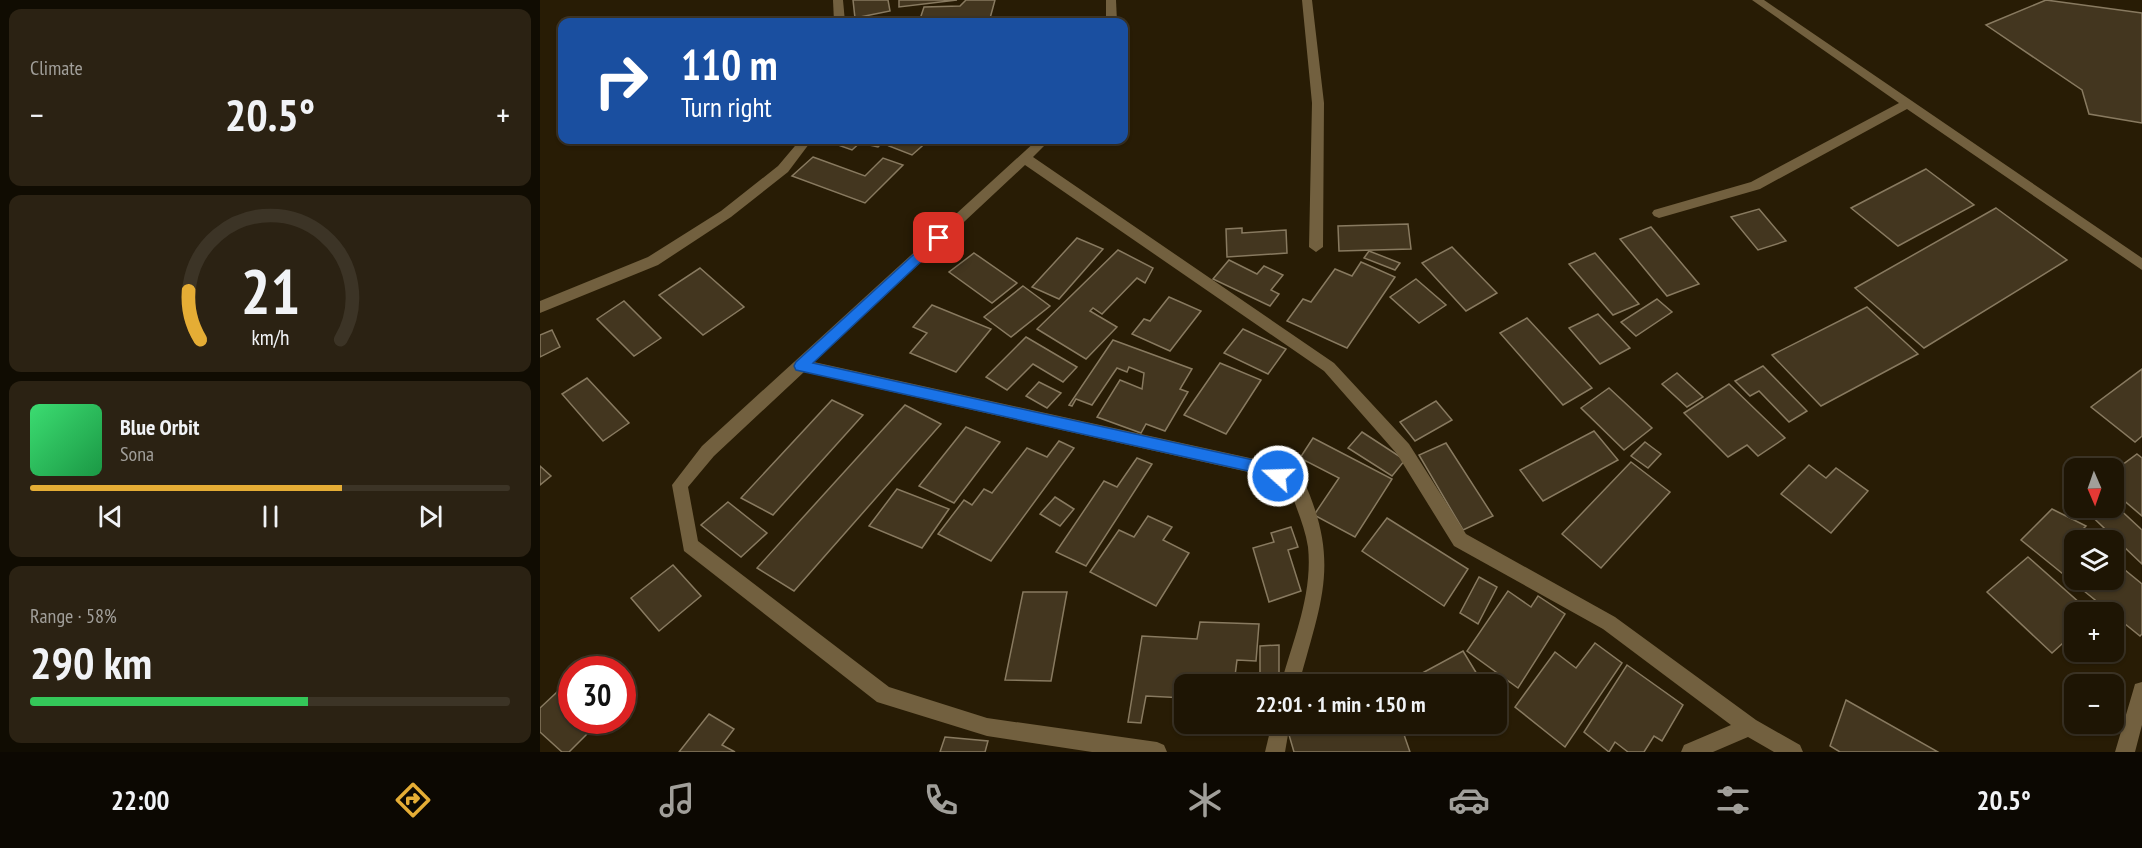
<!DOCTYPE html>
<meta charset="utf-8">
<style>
body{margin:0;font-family:"PT Sans Narrow",sans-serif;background:#2b2213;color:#f1f3f6;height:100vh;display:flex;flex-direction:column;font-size:22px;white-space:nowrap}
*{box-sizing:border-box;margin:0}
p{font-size:20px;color:#a19f9a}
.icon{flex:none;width:33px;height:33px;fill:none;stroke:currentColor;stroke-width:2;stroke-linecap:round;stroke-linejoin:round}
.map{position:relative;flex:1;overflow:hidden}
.drawer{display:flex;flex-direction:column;gap:9px;padding:9px;background:#100c02;width:540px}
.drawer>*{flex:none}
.banner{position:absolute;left:18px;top:18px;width:570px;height:126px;border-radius:12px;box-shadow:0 2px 4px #0004,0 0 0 2px #3c3426;background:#1a4fa0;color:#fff;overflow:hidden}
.needle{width:39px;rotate:178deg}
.fabs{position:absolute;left:1524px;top:458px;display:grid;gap:12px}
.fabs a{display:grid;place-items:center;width:60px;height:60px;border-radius:12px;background:#1e1504;box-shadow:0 2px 4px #0004,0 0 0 2px #3c3426;font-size:30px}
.speed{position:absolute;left:18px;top:656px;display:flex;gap:12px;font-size:30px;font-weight:700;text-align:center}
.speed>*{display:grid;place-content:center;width:78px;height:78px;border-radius:50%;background:#1e1504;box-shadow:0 2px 4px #0004,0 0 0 2px #3c3426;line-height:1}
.speed .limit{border:9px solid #d22;background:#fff;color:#111}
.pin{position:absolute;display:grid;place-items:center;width:51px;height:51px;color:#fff;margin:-26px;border-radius:12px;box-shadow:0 3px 9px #0006}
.me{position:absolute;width:66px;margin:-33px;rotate:290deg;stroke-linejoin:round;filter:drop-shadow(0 0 4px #0008)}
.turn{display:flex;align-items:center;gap:21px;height:126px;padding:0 24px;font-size:27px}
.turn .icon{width:78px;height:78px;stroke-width:2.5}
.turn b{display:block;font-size:42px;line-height:51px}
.big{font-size:45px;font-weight:800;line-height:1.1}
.drawer .card{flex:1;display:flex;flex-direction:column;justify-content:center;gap:9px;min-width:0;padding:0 21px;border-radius:12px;background:#2b2213}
.drawer .dial{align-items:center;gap:0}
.dial svg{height:156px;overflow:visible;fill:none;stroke:#3c3426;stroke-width:7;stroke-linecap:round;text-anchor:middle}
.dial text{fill:#f1f3f6;stroke:none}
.song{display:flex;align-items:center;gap:18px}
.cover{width:72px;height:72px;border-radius:9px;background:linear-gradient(135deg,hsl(140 70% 55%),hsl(140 70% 35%))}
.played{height:6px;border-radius:3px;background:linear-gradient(90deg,#e5ad35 65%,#3c3426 65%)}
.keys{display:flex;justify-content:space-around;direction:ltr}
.heat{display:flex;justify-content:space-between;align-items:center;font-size:33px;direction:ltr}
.charge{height:9px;border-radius:4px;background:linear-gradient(90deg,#34c759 58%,#3c3426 0)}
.trip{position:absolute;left:634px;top:674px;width:333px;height:60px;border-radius:12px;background:#1e1504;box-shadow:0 2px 4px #0004,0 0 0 2px #3c3426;font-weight:800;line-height:60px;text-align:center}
.tabs{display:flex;height:96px;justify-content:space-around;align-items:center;background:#0c0802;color:#a19f9a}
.tabs .icon{width:42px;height:42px}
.tabs .current{color:#e5ad35}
.tabs b{font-size:27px;color:#f1f3f6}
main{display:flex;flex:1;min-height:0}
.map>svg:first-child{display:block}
.building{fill:#43361f;stroke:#887a60;stroke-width:1.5}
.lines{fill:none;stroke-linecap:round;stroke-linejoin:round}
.minor{fill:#72603f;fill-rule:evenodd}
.route{fill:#1a73e8;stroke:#114b97;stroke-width:1.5}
</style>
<main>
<section class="drawer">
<div class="card"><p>Climate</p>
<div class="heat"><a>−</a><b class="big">20.5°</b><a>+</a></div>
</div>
<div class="card dial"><svg viewBox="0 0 100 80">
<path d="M14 69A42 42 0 1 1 86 69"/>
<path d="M14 69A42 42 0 0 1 8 44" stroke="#e5ad35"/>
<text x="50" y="56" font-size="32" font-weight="700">21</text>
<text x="50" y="72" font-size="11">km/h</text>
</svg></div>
<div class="card">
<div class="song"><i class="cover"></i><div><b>Blue Orbit</b><p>Sona</p></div></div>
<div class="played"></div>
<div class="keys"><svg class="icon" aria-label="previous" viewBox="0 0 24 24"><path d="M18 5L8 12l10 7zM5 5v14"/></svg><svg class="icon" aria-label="pause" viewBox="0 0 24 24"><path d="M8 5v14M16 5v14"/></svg><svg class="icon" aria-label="next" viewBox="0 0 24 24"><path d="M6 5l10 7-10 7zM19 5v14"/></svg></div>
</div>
<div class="card"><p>Range · 58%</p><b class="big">290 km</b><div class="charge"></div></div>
</section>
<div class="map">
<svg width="1602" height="752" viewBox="0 0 1602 752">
<rect width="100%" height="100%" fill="#281c05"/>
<g class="building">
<path d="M313 0H348L350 11 315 18Z"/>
<path d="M359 0H417L359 7Z"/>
<path d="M426 0H455L449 22H379L384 7 420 6Z"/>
<path d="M1506 0 1602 13V123L1549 114 1542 90 1446 25Z"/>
<path d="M284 140H323L312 150Z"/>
<path d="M329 140H345L338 147 325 144Z"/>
<path d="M355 140H389L372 155 349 146Z"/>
<path d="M273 157 325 176 343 158 363 165 325 203 252 176Z"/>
<path d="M1386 169 1434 205 1358 246 1311 208Z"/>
<path d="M1456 208 1527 260 1384 348 1315 288Z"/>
<path d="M1219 209 1246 241 1218 250 1191 217Z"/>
<path d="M868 224 871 249 799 251 798 226Z"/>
<path d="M1111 227 1159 284 1127 296 1080 239Z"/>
<path d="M702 228V233L746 230 747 253 687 257 686 229Z"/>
<path d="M537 238 563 249 519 299 492 287Z"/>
<path d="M912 247 957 293 926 311 882 263Z"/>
<path d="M578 250 613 268 605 283 597 278 562 314 553 308 550 311 577 327 546 359 497 329Z"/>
<path d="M829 251 860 263 855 270 824 258Z"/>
<path d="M434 253 477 283 452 303 409 272Z"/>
<path d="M1055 253 1099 304 1073 315 1029 264Z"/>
<path d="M689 260 717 274 724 266 743 275 731 290 739 294 730 306 673 279Z"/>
<path d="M821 262 855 277 807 348 747 321 763 299 771 302 795 269 812 276Z"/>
<path d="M160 268 204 307 163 335 119 295Z"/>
<path d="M876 279 906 305 879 323 850 297Z"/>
<path d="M483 286 510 306 471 337 444 317Z"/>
<path d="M629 297 661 311 630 351 592 334 604 319 610 321Z"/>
<path d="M1117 299 1132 312 1096 336 1081 322Z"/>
<path d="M84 301 121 338 94 356 57 319Z"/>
<path d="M392 305 451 329 416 372 370 353 387 333 373 327Z"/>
<path d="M1327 307 1378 354 1281 406 1232 355Z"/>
<path d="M1058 314 1090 348 1060 364 1029 328Z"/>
<path d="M987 318 1052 388 1023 405 960 333Z"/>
<path d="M703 329 746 349 728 374 684 353Z"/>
<path d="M12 330 20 347 0 357V335Z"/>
<path d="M486 337 537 367 523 382 493 364 467 390 446 377Z"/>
<path d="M573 340 652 369 640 389 648 392 625 431 606 424 601 433 557 417 580 380 602 389 604 373 589 367 587 372 577 368 552 405 536 399 532 406 529 405Z"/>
<path d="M680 363 721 380 686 434 644 415Z"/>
<path d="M1223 366 1267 411 1249 422 1219 391 1210 396 1195 381Z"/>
<path d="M1602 369V436L1595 442 1551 407Z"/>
<path d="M1137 373 1163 397 1147 407 1122 384Z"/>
<path d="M47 378 89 423 63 441 22 394Z"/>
<path d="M499 382 521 393 507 408 486 396Z"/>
<path d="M1189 384 1245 438 1218 456 1207 445 1188 457 1144 413Z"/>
<path d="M1069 388 1112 428 1084 450 1041 408Z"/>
<path d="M292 400 323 415 233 515 201 498Z"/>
<path d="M896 401 912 420 875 441 860 422Z"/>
<path d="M365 405 401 424 254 591 217 568Z"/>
<path d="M426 427 460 442 414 503 379 486Z"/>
<path d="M1054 431 1078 460 1003 501 980 470Z"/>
<path d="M822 432 865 460 852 476 808 448Z"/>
<path d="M773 438 852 479 815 537 774 515 799 478 760 458Z"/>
<path d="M519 441 534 448 451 561 398 534 424 500 432 505 444 489 452 493 487 448 507 457Z"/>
<path d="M1105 442 1121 454 1108 468 1091 456Z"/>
<path d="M906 443 953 516 923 530 879 455Z"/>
<path d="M1597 454 1602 458V516L1574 492 1580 487 1574 482V471Z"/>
<path d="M597 458 612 464 546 566 516 552 564 481 577 487Z"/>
<path d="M1091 462 1130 492 1061 568 1022 534Z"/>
<path d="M1269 465 1286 478 1296 468 1328 491 1291 533 1241 494Z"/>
<path d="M0 466 11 476 0 485Z"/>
<path d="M357 489 409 509 382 548 329 526Z"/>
<path d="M515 497 534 509 520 526 500 514Z"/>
<path d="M188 502 227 533 201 557 161 525Z"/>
<path d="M1574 504 1602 530V564L1542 507H1574Z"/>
<path d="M1512 509 1546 526 1538 534 1546 540H1534V579H1574V561L1602 584V634L1600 636 1574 615V612H1570L1481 540Z"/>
<path d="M608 516 632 527 623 540 649 553 616 606 550 572 579 530 594 537Z"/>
<path d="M847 518 928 569 904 606 822 551Z"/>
<path d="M751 527 758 547 748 550 761 591 729 602 713 548 734 542 731 533Z"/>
<path d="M1488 557 1550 612H1534V633L1512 653 1447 592Z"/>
<path d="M133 565 161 596 119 631 91 598Z"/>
<path d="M939 577 957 587 938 624 920 613Z"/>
<path d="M968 591 991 607 998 596 1025 614 978 688 927 651Z"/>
<path d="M483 592H527L511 681 465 680Z"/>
<path d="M660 622 719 624 716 661 697 660 694 684H645V698L606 696 601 723 588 722 602 636 657 639Z"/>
<path d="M1055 643 1082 663 1025 747 975 707 1015 652 1036 668Z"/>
<path d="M739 645V684H720V646Z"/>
<path d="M923 651 943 684H862Z"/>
<path d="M1087 665 1143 705 1122 741 1114 736 1104 752H1088L1075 742 1069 752 1044 732Z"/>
<path d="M32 678V720H61L29 752H22L0 732V708Z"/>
<path d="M1306 700 1398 752H1300L1290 746Z"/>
<path d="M169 714 194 729 182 745 195 752H139Z"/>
<path d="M761 723H860L870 752H754L747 728Z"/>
<path d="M873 723H895L879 733Z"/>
<path d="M405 737 448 741 445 752H400Z"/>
</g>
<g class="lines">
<g class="minor">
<path d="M293 0H303L305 22H294Z"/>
<path d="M566 0H576L577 22H566Z"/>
<path d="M762 0H772L784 103 783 247 776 252 769 247 772 103Z"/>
<path d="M1212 0H1224L1602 258V270L1367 109 1220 189 1119 218 1114 216 1112 213 1114 210 1211 182 1359 103Z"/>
<path d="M260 140H272L248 172 191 217 118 265 0 313V301L108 257 181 211 238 166Z"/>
<path d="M497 140H510L493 157 794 363 869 444 926 534 1075 617 1216 720 1260 745 1263 752H1234L1208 737 1173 752H1141L1144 745 1191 725 1063 629 914 546 857 454 784 371 485 165 274 362 719 460 763 479C801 563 781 601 759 684H741C753 640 773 594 768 547 765 527 756 508 750 489L717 474 264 372 174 456 148 487 158 541 349 687 447 718 617 742 624 745 627 752H552L447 736 337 702 144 551 132 485 162 446Z"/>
<path d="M1602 682V725L1595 752H1575L1593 691 1595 684Z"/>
<path d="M732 723H750L745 752H725Z"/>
</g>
</g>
<path class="route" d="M399 233 405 238 403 241 273 363 718 461 743 471 745 476 743 480 738 482 717 473 256 370 254 366 256 362 395 235Z"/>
</svg>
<div class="fabs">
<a><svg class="needle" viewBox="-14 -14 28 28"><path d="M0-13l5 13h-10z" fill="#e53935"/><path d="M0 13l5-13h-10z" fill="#a19f9a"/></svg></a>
<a><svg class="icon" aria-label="layers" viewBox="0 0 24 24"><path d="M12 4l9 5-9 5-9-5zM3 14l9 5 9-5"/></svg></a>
<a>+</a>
<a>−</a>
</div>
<div class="speed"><div class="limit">30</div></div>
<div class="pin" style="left:399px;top:238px;background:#d93025"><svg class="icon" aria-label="arrive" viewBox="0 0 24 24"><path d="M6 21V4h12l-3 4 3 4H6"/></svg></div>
<svg class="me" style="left:738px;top:476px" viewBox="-20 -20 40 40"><circle r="17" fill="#1a73e8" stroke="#fff" stroke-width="3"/><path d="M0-11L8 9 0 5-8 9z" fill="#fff"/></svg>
<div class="trip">22:01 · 1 min · 150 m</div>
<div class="banner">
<div class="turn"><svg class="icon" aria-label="right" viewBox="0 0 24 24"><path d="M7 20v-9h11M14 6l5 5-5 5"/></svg><div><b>110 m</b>Turn right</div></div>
</div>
</div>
</main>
<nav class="tabs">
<b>22:00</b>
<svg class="icon current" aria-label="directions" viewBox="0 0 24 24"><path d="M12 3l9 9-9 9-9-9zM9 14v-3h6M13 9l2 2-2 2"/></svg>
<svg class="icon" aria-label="music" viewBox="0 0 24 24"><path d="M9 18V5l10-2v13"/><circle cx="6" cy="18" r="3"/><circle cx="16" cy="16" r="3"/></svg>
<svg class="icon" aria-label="phone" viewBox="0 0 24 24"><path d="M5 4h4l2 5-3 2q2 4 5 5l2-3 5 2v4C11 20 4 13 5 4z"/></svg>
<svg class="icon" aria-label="climate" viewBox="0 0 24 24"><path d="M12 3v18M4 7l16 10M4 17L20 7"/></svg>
<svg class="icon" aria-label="car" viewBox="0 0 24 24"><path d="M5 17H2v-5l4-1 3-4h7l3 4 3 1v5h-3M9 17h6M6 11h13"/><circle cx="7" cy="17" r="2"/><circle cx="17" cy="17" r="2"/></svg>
<svg class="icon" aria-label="filters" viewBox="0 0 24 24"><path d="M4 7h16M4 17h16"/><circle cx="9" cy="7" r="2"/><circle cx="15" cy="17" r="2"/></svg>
<b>20.5°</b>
</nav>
